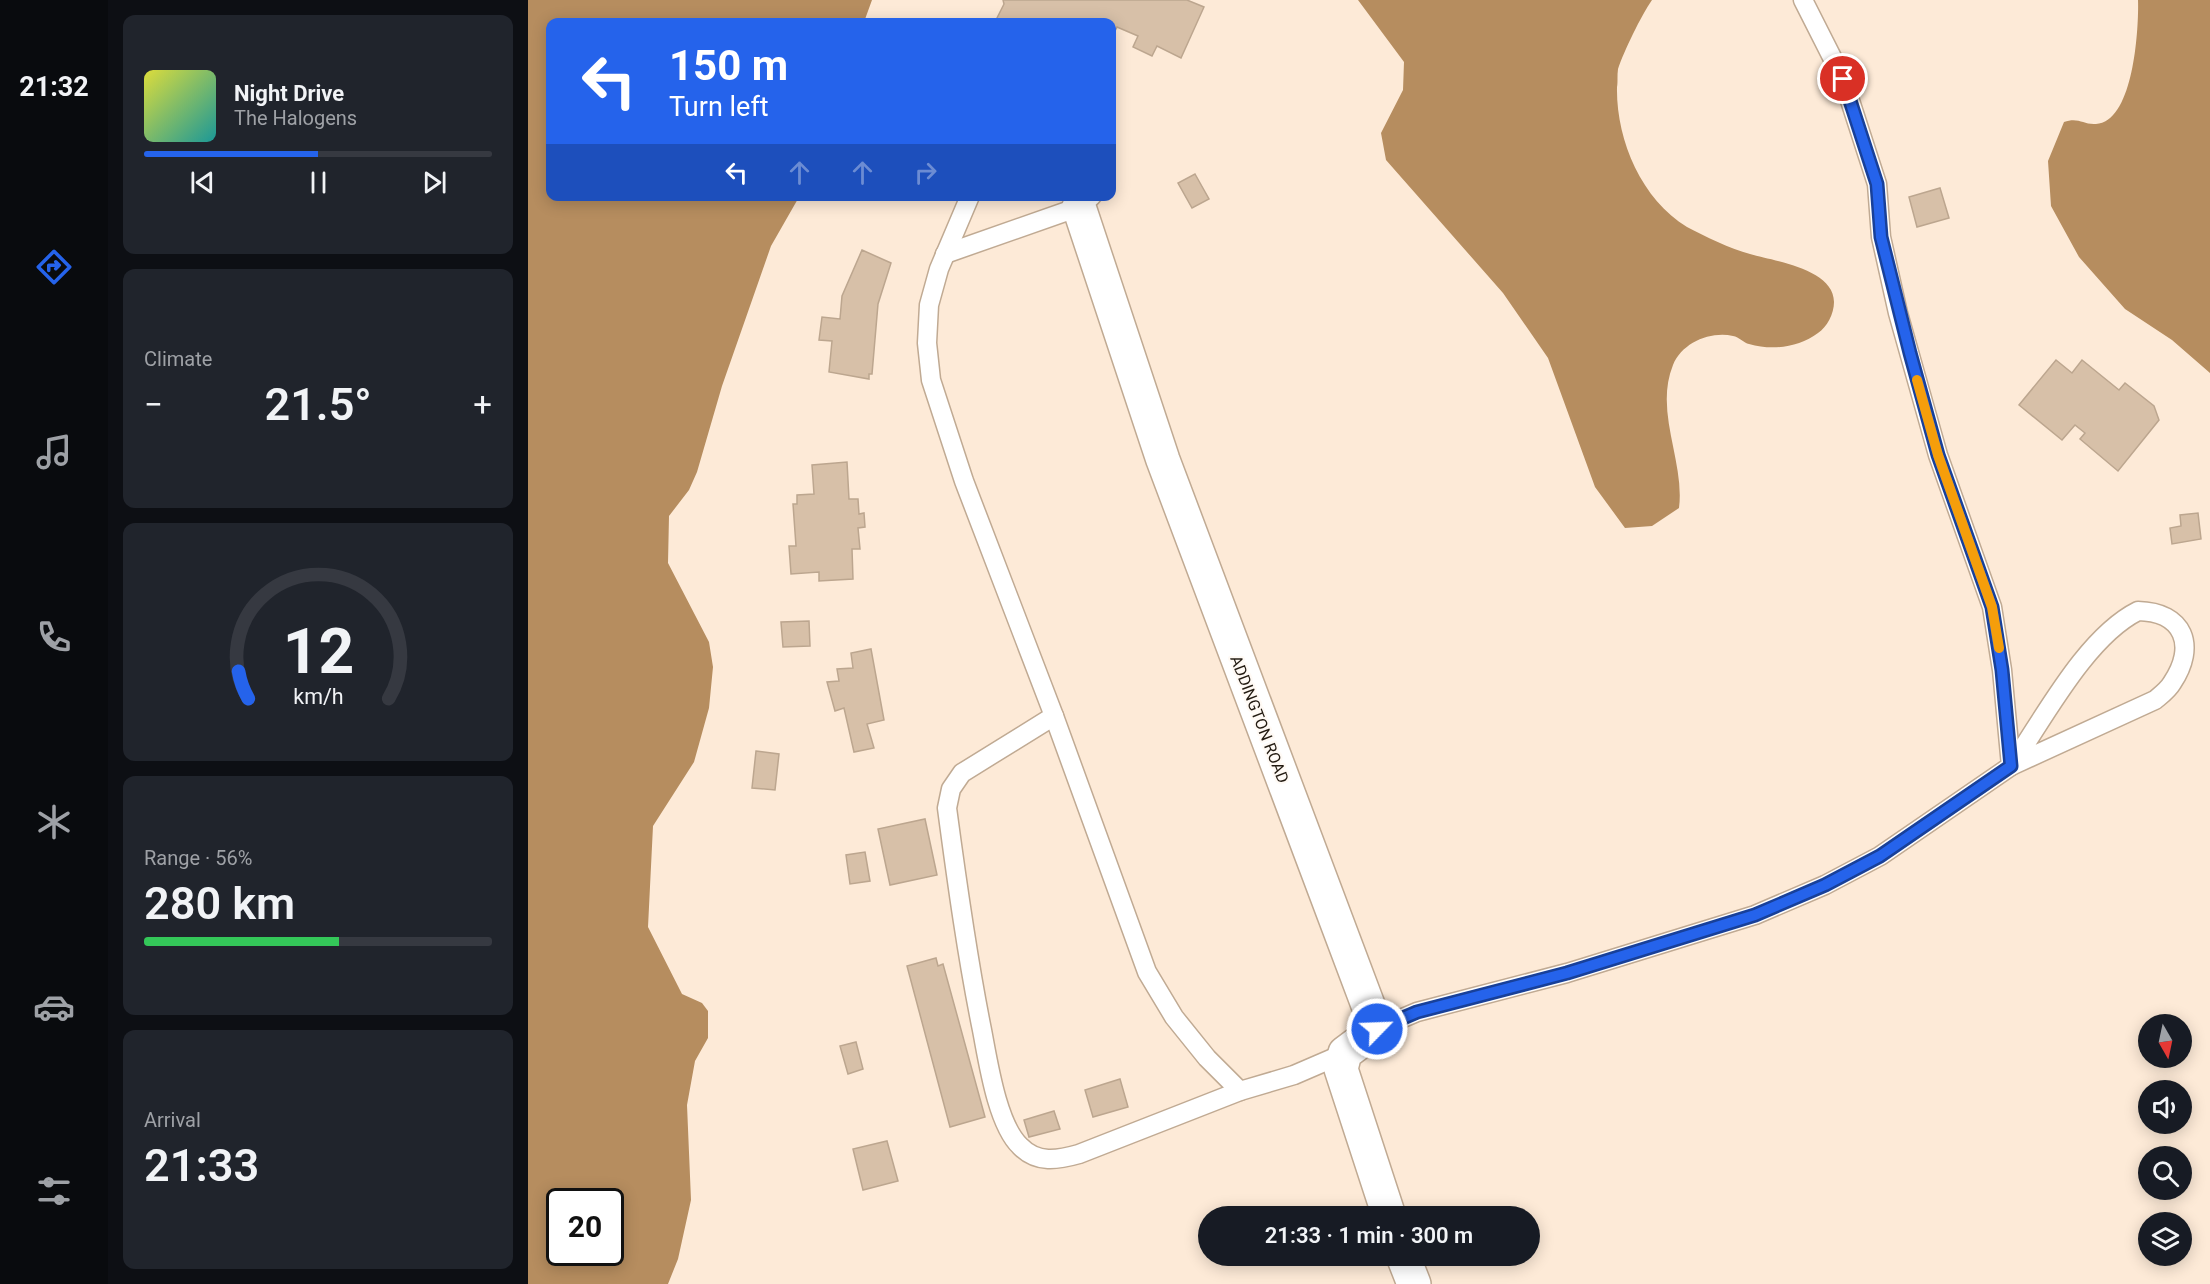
<!DOCTYPE html>
<meta charset="utf-8">
<style>
body{margin:0;font-family:Roboto,sans-serif;background:#20242c;color:#f1f3f6;height:100vh;display:flex;flex-direction:column;font-size:22px;white-space:nowrap}
*{box-sizing:border-box;margin:0}
p{font-size:20px;color:#9ea1a6}
.icon{flex:none;width:33px;height:33px;fill:none;stroke:currentColor;stroke-width:2;stroke-linecap:round;stroke-linejoin:round}
.map{position:relative;flex:1;overflow:hidden}
.sheet{display:flex;flex-direction:column;gap:15px;padding:15px;background:#0d0f14;width:420px}
.sheet>*{flex:none}
.guide{position:absolute;left:18px;top:18px;width:570px;height:183px;border-radius:12px;box-shadow:0 3px 15px #0003;background:#2563eb;color:#fff;overflow:hidden}
.needle{width:39px;rotate:171deg}
.controls{position:absolute;left:1610px;top:1014px;display:grid;gap:12px}
.controls a{display:grid;place-items:center;width:54px;height:54px;border-radius:50%;background:#171b24;box-shadow:0 3px 15px #0003;font-size:30px}
.speed{position:absolute;left:18px;top:1188px;display:flex;gap:12px;font-size:30px;font-weight:700;text-align:center}
.speed>*{display:grid;place-content:center;width:78px;height:78px;border-radius:50%;background:#171b24;box-shadow:0 3px 15px #0003;line-height:1}
.speed .limit{border:3px solid #111;border-radius:9px;background:#fff;color:#111}
.pin{position:absolute;display:grid;place-items:center;width:51px;height:51px;color:#fff;margin:-26px;border:3px solid #fff;border-radius:50%;box-shadow:0 2px 6px #0007}
.me{position:absolute;width:66px;margin:-33px;rotate:66deg;stroke-linejoin:round;filter:drop-shadow(0 0 4px #0008)}
.turn{display:flex;align-items:center;gap:21px;height:126px;padding:0 24px;font-size:27px}
.turn .icon{width:78px;height:78px;stroke-width:2.5}
.turn b{display:block;font-size:42px;line-height:51px}
.lanes{display:flex;align-items:center;height:57px;padding:0 24px;background:#0003;justify-content:center;gap:30px;direction:ltr}
.lanes .off{opacity:.35}
.big{font-size:45px;font-weight:600;line-height:1.1}
.sheet .tile{flex:1;display:flex;flex-direction:column;justify-content:center;gap:9px;min-width:0;padding:0 21px;border-radius:12px;background:#20242c}
.sheet .dial{align-items:center;gap:0}
.dial svg{height:156px;overflow:visible;fill:none;stroke:#363941;stroke-width:7;stroke-linecap:round;text-anchor:middle}
.dial text{fill:#f1f3f6;stroke:none}
.song{display:flex;align-items:center;gap:18px}
.cover{width:72px;height:72px;border-radius:9px;background:linear-gradient(135deg,hsl(60 70% 55%),hsl(180 70% 35%))}
.played{height:6px;border-radius:3px;background:linear-gradient(90deg,#2563eb 50%,#363941 50%)}
.keys{display:flex;justify-content:space-around;direction:ltr}
.heat{display:flex;justify-content:space-between;align-items:center;font-size:33px;direction:ltr}
.charge{height:9px;border-radius:4px;background:linear-gradient(90deg,#34c759 56%,#363941 0)}
.trip{position:absolute;left:670px;top:1206px;width:342px;height:60px;border-radius:30px;background:#171b24;box-shadow:0 3px 15px #0003;font-weight:600;line-height:60px;text-align:center}
main{display:flex;flex:1;min-height:0}
.tabs{display:flex;flex-direction:column;width:108px;justify-content:space-around;align-items:center;background:#090b0e;color:#9ea1a6}
.tabs .icon{width:42px;height:42px}
.tabs .active{color:#2563eb}
.tabs b{font-size:27px;color:#f1f3f6}
.map>svg:first-child{display:block}
.water{fill:#b68d5f;fill-rule:evenodd}
.building{fill:#d7c0a8;stroke:#bca68f;stroke-width:1.5}
.lines{fill:none;stroke-linecap:round;stroke-linejoin:round}
.service-casing{stroke:#c0aa93;stroke-width:21}
.minor-casing{stroke:#c0aa93;stroke-width:36}
.service{stroke:#fff;stroke-width:18}
.minor{stroke:#fff;stroke-width:33}
.route-casing{stroke:#184099;stroke-width:15}
.route{stroke:#2563eb;stroke-width:10}
.slow{stroke:#f59e0b;stroke-width:10}
.labels{text-anchor:middle;stroke-width:4.5;stroke-linejoin:round;paint-order:stroke}
.street-label{font-size:16px;fill:#221a11;stroke:#fffaf5}
</style>
<main>
<nav class="tabs">
<b>21:32</b>
<svg class="icon active" aria-label="directions" viewBox="0 0 24 24"><path d="M12 3l9 9-9 9-9-9zM9 14v-3h6M13 9l2 2-2 2"/></svg>
<svg class="icon" aria-label="music" viewBox="0 0 24 24"><path d="M9 18V5l10-2v13"/><circle cx="6" cy="18" r="3"/><circle cx="16" cy="16" r="3"/></svg>
<svg class="icon" aria-label="phone" viewBox="0 0 24 24"><path d="M5 4h4l2 5-3 2q2 4 5 5l2-3 5 2v4C11 20 4 13 5 4z"/></svg>
<svg class="icon" aria-label="climate" viewBox="0 0 24 24"><path d="M12 3v18M4 7l16 10M4 17L20 7"/></svg>
<svg class="icon" aria-label="car" viewBox="0 0 24 24"><path d="M5 17H2v-5l4-1 3-4h7l3 4 3 1v5h-3M9 17h6M6 11h13"/><circle cx="7" cy="17" r="2"/><circle cx="17" cy="17" r="2"/></svg>
<svg class="icon" aria-label="filters" viewBox="0 0 24 24"><path d="M4 7h16M4 17h16"/><circle cx="9" cy="7" r="2"/><circle cx="15" cy="17" r="2"/></svg>
</nav>
<section class="sheet">
<div class="tile">
<div class="song"><i class="cover"></i><div><b>Night Drive</b><p>The Halogens</p></div></div>
<div class="played"></div>
<div class="keys"><svg class="icon" aria-label="previous" viewBox="0 0 24 24"><path d="M18 5L8 12l10 7zM5 5v14"/></svg><svg class="icon" aria-label="pause" viewBox="0 0 24 24"><path d="M8 5v14M16 5v14"/></svg><svg class="icon" aria-label="next" viewBox="0 0 24 24"><path d="M6 5l10 7-10 7zM19 5v14"/></svg></div>
</div>
<div class="tile"><p>Climate</p>
<div class="heat"><a>−</a><b class="big">21.5°</b><a>+</a></div>
</div>
<div class="tile dial"><svg viewBox="0 0 100 80">
<path d="M14 69A42 42 0 1 1 86 69"/>
<path d="M14 69A42 42 0 0 1 9 55" stroke="#2563eb"/>
<text x="50" y="56" font-size="32" font-weight="700">12</text>
<text x="50" y="72" font-size="11">km/h</text>
</svg></div>
<div class="tile"><p>Range · 56%</p><b class="big">280 km</b><div class="charge"></div></div>
<div class="tile"><p>Arrival</p><b class="big">21:33</b></div>
</section>
<div class="map">
<svg width="1682" height="1284" viewBox="0 0 1682 1284">
<rect width="100%" height="100%" fill="#fdead7"/>
<g class="water">
<path d="M0 0H344L336 22H22V196L271 197 243 246 194 386 169 472 161 490 141 516 140 563 181 642 185 667 181 708 166 762 125 826 120 927 154 994 174 1003 180 1011V1038L167 1061 159 1105 163 1200 150 1259 140 1284H0ZM32 1202H82V1252H32Z"/>
<path d="M830 0H1124C1113 16 1096 51 1090 69 1089 75 1090 82 1089 87 1088 139 1113 199 1159 227 1176 236 1203 249 1222 254 1246 261 1306 269 1306 302 1306 314 1299 327 1290 333 1271 347 1245 351 1221 344 1216 343 1211 337 1205 336 1182 331 1154 343 1145 365 1126 412 1157 461 1151 508L1124 526 1097 528 1067 487 1020 358 975 293 858 160 853 133 875 90 876 62Z"/>
<path d="M1610 0H1682V373L1644 340 1597 309 1551 257 1523 206 1520 161 1536 122C1551 117 1555 125 1568 124 1606 122 1611 27 1610 0Z"/>
</g>
<g class="building">
<path d="M475 0H659L676 7 653 58 629 46 624 56 605 47 610 36 589 27 584 37V22H467L476 4Z"/>
<path d="M667 174 681 199 664 208 650 183Z"/>
<path d="M1412 188 1421 218 1389 227 1381 197Z"/>
<path d="M334 250 363 263 350 304 344 374H341V379L301 372 304 341 291 340 294 317 312 319 314 296Z"/>
<path d="M1528 360 1544 373 1554 360 1591 390 1597 383 1626 406 1631 420 1590 471 1552 439 1557 433 1547 425 1534 440 1491 405Z"/>
<path d="M319 462 321 499H330L331 514 336 513 337 527 330 528 332 549H324L325 579 291 581V572L263 574 261 546H268L265 504H269V495L286 494 284 465Z"/>
<path d="M1670 513 1673 539 1644 544 1642 528 1653 526 1652 515Z"/>
<path d="M281 621 282 646 255 647 253 622Z"/>
<path d="M343 649 356 720 339 724 346 748 326 752 316 708 307 711 299 682 311 681 309 669 325 668 323 653Z"/>
<path d="M228 751 251 754 247 790 224 788Z"/>
<path d="M397 819 409 875 362 885 350 829Z"/>
<path d="M337 852 342 881 322 884 318 855Z"/>
<path d="M408 958 410 966 415 964 457 1117 422 1127 379 966Z"/>
<path d="M328 1042 335 1069 320 1074 312 1046Z"/>
<path d="M592 1079 600 1107 565 1117 557 1090Z"/>
<path d="M526 1111 532 1129 501 1137 496 1120Z"/>
<path d="M359 1141 370 1181 335 1190 325 1149Z"/>
</g>
<g class="lines">
<defs>
<g id="service">
<path d="M442 196 411 269 401 305 399 343 403 380 436 481 526 716 619 972 646 1017 679 1058 712 1091"/>
<path d="M417 254 551 207 564 196"/>
<path d="M1610 611C1656 612 1669 646 1644 683 1640 690 1633 695 1627 700L1483 766C1516 718 1558 637 1610 611Z"/>
<path d="M526 716 434 773 423 789 419 808C429 883 439 956 454 1030 460 1061 469 1124 492 1146 509 1164 530 1160 551 1154L712 1091 766 1075 817 1053"/>
<path d="M849 1029 889 1012 1039 973 1227 915 1297 885 1352 856 1483 766 1474 670 1464 607 1410 455 1370 313 1353 237 1349 184 1315 79 1275 0"/>
</g>
<g id="minor">
<path d="M551 207 635 460 849 1029 817 1053 813 1069 861 1216"/>
<path d="M875 1256 886 1284"/>
</g>
</defs>
<use href="#service" class="service-casing"/>
<use href="#minor" class="minor-casing"/>
<use href="#service" class="service"/>
<use href="#minor" class="minor"/>
</g>
<g class="lines">
<defs>
<path id="route" d="M849 1029 889 1012 1039 973 1227 915 1297 885 1352 856 1483 766 1474 670 1464 607 1410 455 1382 353 1353 237 1349 184 1315 79"/>
</defs>
<use href="#route" class="route-casing"/>
<use href="#route" class="route"/>
<path class="slow" d="M1389 380 1410 455 1464 607 1471 648"/>
</g>
<g class="labels">
<g class="street-label">
<text transform="translate(732 719) rotate(69)" y="6">ADDINGTON ROAD</text>
</g>
</g>
</svg>
<div class="controls">
<a><svg class="needle" viewBox="-14 -14 28 28"><path d="M0-13l5 13h-10z" fill="#e53935"/><path d="M0 13l5-13h-10z" fill="#9ea1a6"/></svg></a>
<a><svg class="icon" aria-label="sound" viewBox="0 0 24 24"><path d="M4 9h4l5-4v14l-5-4H4zM17 9q2 3 0 6"/></svg></a>
<a><svg class="icon" aria-label="search" viewBox="0 0 24 24"><circle cx="10" cy="10" r="6"/><path d="M15 15l6 6"/></svg></a>
<a><svg class="icon" aria-label="layers" viewBox="0 0 24 24"><path d="M12 4l9 5-9 5-9-5zM3 14l9 5 9-5"/></svg></a>
</div>
<div class="speed"><div class="limit">20</div></div>
<div class="pin" style="left:1315px;top:79px;background:#d93025"><svg class="icon" aria-label="arrive" viewBox="0 0 24 24"><path d="M6 21V4h12l-3 4 3 4H6"/></svg></div>
<svg class="me" style="left:849px;top:1029px" viewBox="-20 -20 40 40"><circle r="17" fill="#2563eb" stroke="#fff" stroke-width="3"/><path d="M0-11L8 9 0 5-8 9z" fill="#fff"/></svg>
<div class="trip">21:33 · 1 min · 300 m</div>
<div class="guide">
<div class="turn"><svg class="icon" aria-label="left" viewBox="0 0 24 24"><path d="M17 20v-9H6M10 6l-5 5 5 5"/></svg><div><b>150 m</b>Turn left</div></div>
<div class="lanes"><svg class="icon" aria-label="left" viewBox="0 0 24 24"><path d="M17 20v-9H6M10 6l-5 5 5 5"/></svg><svg class="icon off" aria-label="ahead" viewBox="0 0 24 24"><path d="M12 20V5M6 11l6-6 6 6"/></svg><svg class="icon off" aria-label="ahead" viewBox="0 0 24 24"><path d="M12 20V5M6 11l6-6 6 6"/></svg><svg class="icon off" aria-label="right" viewBox="0 0 24 24"><path d="M7 20v-9h11M14 6l5 5-5 5"/></svg></div>
</div>
</div>
</main>
